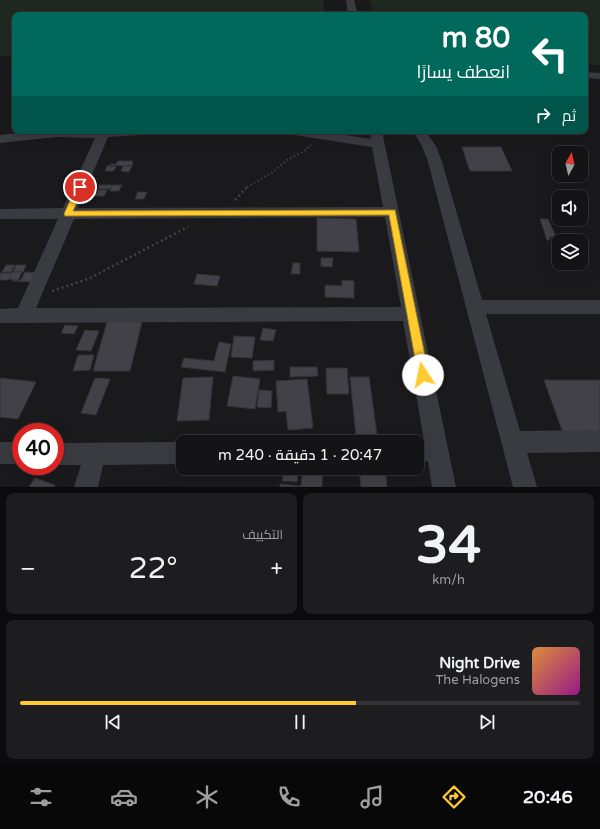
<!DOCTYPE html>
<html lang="ar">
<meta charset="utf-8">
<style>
body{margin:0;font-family:"Varela Round",Cairo,sans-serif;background:#1d1c1e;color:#f1f3f6;direction:rtl;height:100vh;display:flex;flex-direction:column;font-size:15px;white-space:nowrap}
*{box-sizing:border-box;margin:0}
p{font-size:13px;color:#9d9ea0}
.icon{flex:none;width:22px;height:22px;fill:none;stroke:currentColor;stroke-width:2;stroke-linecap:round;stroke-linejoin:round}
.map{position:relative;height:487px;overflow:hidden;direction:ltr}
.details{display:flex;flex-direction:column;gap:6px;padding:6px;background:#0b0a0c;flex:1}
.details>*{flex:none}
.hud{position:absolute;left:12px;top:12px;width:576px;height:122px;border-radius:8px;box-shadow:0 4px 16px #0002,0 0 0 1px #333234;direction:rtl;background:#00695c;color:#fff;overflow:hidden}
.needle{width:26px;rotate:8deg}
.tools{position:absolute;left:552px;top:146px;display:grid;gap:8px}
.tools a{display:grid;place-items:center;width:36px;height:36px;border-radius:8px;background:#141315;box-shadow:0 4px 16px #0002,0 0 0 1px #333234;font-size:20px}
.speed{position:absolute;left:12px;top:423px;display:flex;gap:8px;font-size:20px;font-weight:700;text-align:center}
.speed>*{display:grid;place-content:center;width:52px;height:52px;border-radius:50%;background:#141315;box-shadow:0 4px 16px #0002,0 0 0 1px #333234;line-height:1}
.speed .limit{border:6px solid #d22;background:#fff;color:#111}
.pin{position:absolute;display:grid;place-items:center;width:34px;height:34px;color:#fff;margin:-17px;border:2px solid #fff;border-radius:50%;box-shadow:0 1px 4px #0007}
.me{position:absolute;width:44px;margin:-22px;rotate:349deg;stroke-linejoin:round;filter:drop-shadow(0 0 3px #0008)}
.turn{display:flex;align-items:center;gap:14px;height:84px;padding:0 12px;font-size:18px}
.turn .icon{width:52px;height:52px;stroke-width:2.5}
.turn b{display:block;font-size:28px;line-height:34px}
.then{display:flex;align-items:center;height:38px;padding:0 12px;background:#0003;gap:8px;font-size:15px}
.big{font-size:30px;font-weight:600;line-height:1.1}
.details .widget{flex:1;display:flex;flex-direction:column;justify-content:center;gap:6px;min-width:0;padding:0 14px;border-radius:8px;background:#1d1c1e}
.details .dial{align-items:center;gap:0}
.dial b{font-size:52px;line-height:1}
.song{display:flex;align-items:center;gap:12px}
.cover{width:48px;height:48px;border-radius:6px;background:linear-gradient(135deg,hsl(30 70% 55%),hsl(310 70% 35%))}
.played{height:4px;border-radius:2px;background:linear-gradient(90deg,#ffcb2e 60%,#333234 60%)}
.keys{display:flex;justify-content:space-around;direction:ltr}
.heat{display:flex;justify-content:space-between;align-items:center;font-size:22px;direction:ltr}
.details .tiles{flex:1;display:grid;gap:6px;grid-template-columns:1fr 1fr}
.widget:last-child{grid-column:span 2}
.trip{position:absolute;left:176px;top:435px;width:248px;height:40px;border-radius:8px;background:#141315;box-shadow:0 4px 16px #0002,0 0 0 1px #333234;font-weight:600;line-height:40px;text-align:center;direction:rtl}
.dock{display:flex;height:64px;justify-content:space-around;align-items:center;background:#080808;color:#9d9ea0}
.dock .icon{width:28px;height:28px}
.dock .selected{color:#ffcb2e}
.dock b{font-size:18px;color:#f1f3f6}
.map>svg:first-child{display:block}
.green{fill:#1f2821}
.building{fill:#414147;stroke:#343338}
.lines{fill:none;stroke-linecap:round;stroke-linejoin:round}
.path-far1{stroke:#404249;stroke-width:2;stroke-dasharray:1.5 2.5;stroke-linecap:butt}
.path{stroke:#404249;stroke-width:2.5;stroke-dasharray:2 3;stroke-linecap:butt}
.minor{fill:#3a3b41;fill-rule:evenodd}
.route{fill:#ffcb2e;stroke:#a6841e}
</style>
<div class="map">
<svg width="600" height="487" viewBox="0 0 600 487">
<rect width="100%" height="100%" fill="#1a191c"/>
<g class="green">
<path d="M0 0H323L325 15H15V57L0 56Z"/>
<path d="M370 0H600V65H585V15H373Z"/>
</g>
<g class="building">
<path d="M462 147H501L512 171H470Z"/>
<path d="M118 161H133L132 166 109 165 110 164H116Z"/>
<path d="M107 166H116L114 171H105Z"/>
<path d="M123 166H132L129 172 121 171Z"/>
<path d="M99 185H112L110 189H98Z"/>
<path d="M112 185H122L119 191H110Z"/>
<path d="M98 190H107L104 196H95Z"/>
<path d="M138 192H147L144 199H135Z"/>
<path d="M551 199 558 200 559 205H553Z"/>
<path d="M317 218 356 219 359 252 317 251Z"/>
<path d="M540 219H548L556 237H549L550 240H547Z"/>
<path d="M551 249H559V254L553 255Z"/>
<path d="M321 258H333L332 267 321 266Z"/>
<path d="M293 263H300V274H291Z"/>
<path d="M6 265H15L11 272H2Z"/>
<path d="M16 265H26L23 272H13Z"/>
<path d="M12 272H22L18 280 9 279Z"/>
<path d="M25 272 37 273 33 282 12 281 21 280Z"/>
<path d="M0 273H12L8 280H0Z"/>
<path d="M197 274 220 276 217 286 194 284Z"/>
<path d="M342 280 354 281V298L325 297V285L342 286Z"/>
<path d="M107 322H142L130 371H93Z"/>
<path d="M65 325 78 326 74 334 61 333Z"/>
<path d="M263 328 276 330 273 341 260 340Z"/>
<path d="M85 330 99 331 91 351 76 350Z"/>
<path d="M234 336 255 337 252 358 231 357Z"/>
<path d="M219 342 231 344 225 372 181 367 184 358 214 361Z"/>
<path d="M78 355H94L90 370 73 371Z"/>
<path d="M274 360V370L253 371V361Z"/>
<path d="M290 367H317L318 376 290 377Z"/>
<path d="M326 368H347L349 394H327Z"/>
<path d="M233 376 260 379 255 409 227 406Z"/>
<path d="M213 377 209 420 177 421 183 378Z"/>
<path d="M350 377H369L377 435 356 436Z"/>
<path d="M0 378 36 382 18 419 0 417Z"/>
<path d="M95 378 110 379 96 415 81 413Z"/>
<path d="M307 379 313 428 288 430 286 411 278 412 276 381Z"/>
<path d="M544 380H600V432L563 433Z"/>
<path d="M259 390 272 391 271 408 257 407Z"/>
<path d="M303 468H323L322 487H280V484L301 486Z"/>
<path d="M359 468H385L387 487H361Z"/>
<path d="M284 469 298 470 297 482 282 481Z"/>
<path d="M35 478 55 485 54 487H29Z"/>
</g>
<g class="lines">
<path class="path-far1" d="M247 187 273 172 287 160 304 151 311 145"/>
<g class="path">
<path d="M235 200 248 186"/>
<path d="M52 291 88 279 188 227"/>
</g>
<g class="minor">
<path d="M346 0H354L358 15H348Z"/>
<path d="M585 72 600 73V79L585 78Z"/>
<path d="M39 131H147L145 134 141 135 108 137 78 208 383 207 372 147 294 135 290 134 288 131H319L371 139 370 131H382L456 487H432L428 461 417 462V442H412L424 440 403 321 0 323V309L18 308 58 219H0V209L63 208 95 138 56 137 0 143V135ZM385 217 401 307 36 308 74 219Z"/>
<path d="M413 131H425L436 146 442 162 482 300H600V314H486L520 431 600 430V452L527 453 537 487H513L428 162 422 146Z"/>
<rect x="0" y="442" width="21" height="22"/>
<path d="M183 442V464L103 465 98 487H74L81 465H55V443Z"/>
</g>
</g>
<path class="route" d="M80 184 84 187 73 211 395 210 429 375 427 378 423 380 419 378 418 375 389 215 65 216 64 214 76 187Z"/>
</svg>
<div class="tools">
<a><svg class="needle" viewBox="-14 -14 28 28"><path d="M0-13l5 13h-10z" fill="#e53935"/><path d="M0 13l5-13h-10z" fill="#9d9ea0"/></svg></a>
<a><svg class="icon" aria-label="sound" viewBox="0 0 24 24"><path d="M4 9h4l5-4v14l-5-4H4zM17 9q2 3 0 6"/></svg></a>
<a><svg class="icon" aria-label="layers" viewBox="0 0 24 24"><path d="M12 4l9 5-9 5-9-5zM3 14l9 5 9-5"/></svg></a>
</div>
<div class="speed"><div class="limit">40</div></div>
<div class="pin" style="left:80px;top:187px;background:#d93025"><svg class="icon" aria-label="arrive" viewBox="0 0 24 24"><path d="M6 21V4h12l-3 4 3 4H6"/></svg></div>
<svg class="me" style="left:423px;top:375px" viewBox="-20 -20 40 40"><circle r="19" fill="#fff"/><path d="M0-13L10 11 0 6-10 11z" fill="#ffcb2e"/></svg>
<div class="trip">20:47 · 1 دقيقة · 240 m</div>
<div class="hud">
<div class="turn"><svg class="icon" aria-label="left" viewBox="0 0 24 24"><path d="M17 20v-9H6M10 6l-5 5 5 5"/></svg><div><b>80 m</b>انعطف يسارًا</div></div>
<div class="then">ثم<svg class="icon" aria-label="right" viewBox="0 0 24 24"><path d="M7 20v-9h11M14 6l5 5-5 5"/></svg></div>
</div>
</div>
<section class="details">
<div class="tiles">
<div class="widget dial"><b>34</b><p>km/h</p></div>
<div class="widget"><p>التكييف</p>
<div class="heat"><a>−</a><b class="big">22°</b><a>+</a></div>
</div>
<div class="widget">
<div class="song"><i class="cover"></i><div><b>Night Drive</b><p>The Halogens</p></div></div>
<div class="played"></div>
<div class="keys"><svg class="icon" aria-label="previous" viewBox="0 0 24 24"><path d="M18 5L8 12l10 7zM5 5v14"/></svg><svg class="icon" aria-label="pause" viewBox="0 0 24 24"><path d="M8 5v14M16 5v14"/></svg><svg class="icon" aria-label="next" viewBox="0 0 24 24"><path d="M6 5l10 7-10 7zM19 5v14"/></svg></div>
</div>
</div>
</section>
<nav class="dock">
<b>20:46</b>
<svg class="icon selected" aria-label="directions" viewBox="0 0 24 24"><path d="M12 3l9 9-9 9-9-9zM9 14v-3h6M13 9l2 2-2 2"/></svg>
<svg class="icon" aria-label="music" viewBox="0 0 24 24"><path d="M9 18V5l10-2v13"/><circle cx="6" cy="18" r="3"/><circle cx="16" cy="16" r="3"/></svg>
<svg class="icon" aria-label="phone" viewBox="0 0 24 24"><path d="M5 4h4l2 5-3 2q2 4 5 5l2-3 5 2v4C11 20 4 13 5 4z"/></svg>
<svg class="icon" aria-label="climate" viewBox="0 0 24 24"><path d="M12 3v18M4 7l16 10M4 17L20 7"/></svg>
<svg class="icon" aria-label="car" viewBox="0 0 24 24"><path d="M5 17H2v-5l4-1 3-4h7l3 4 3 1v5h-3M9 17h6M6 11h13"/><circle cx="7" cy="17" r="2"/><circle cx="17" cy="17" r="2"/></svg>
<svg class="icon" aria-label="filters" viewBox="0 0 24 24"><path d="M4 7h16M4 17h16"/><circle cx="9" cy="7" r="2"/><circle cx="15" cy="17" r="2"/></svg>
</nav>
